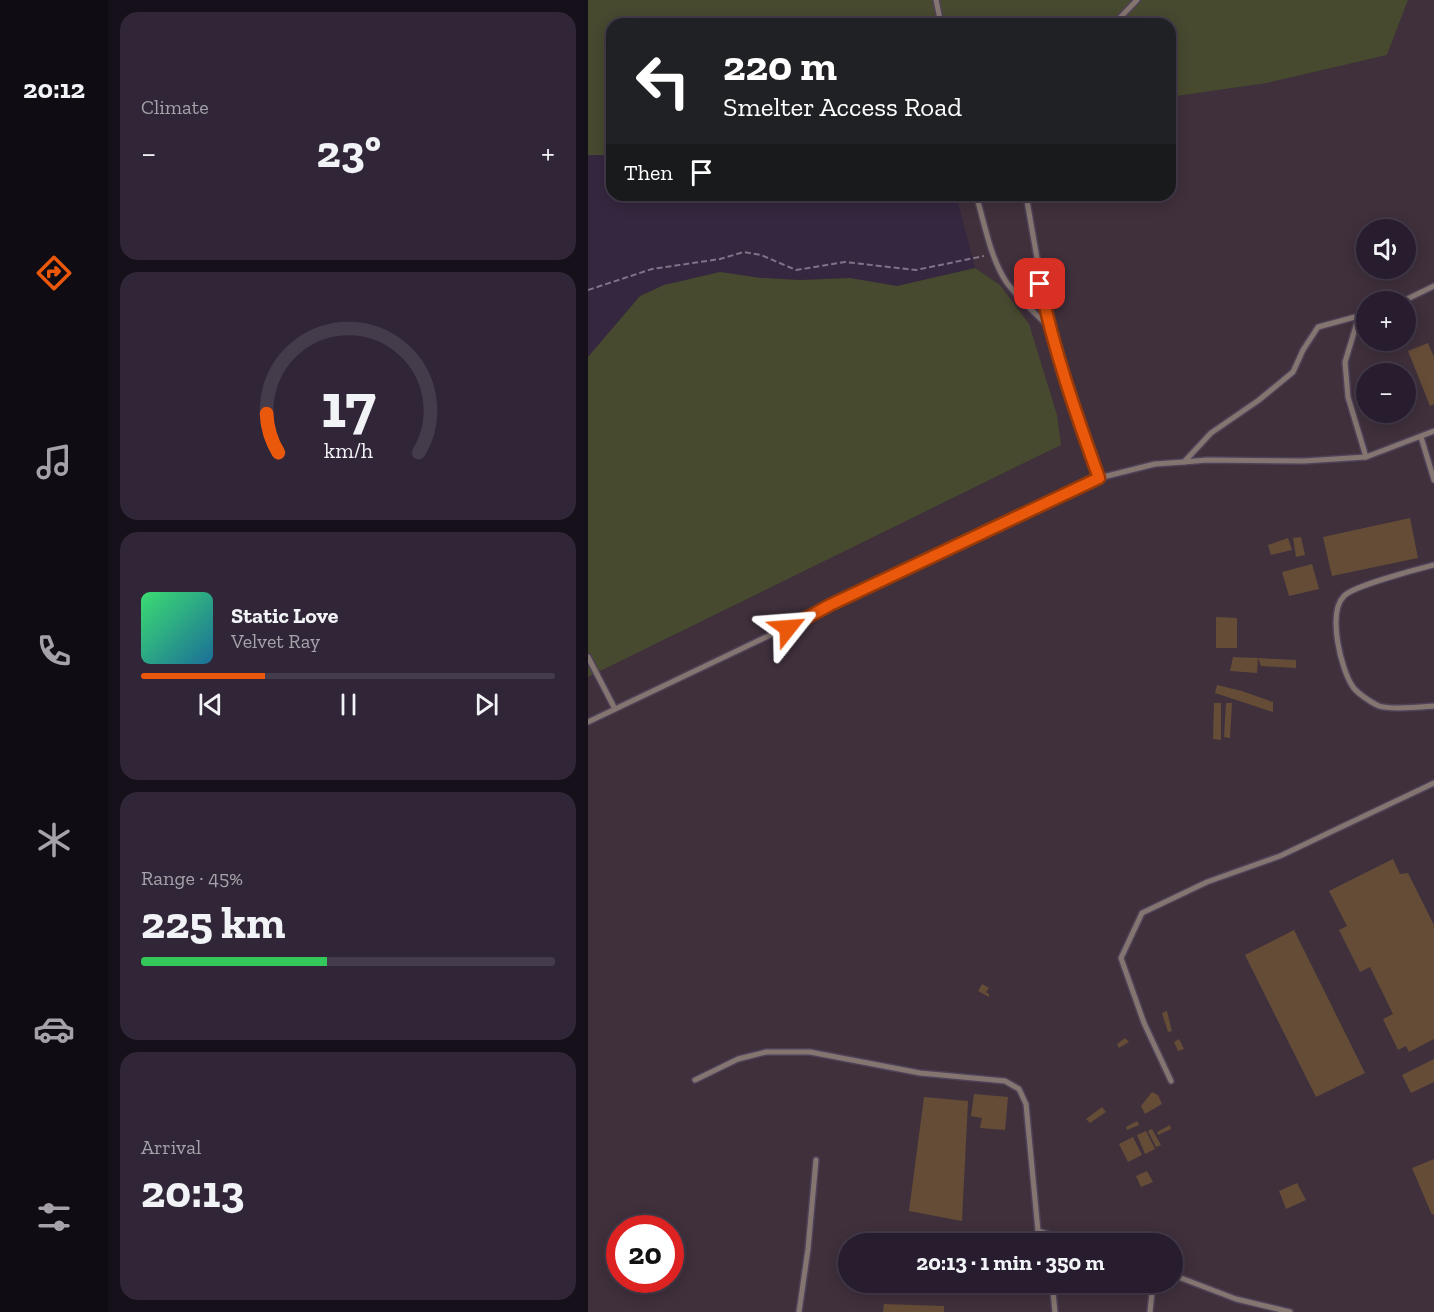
<!DOCTYPE html>
<meta charset="utf-8">
<style>
body{margin:0;font-family:"Zilla Slab",serif;background:#302637;color:#f1f3f6;height:100vh;display:flex;flex-direction:column;font-size:22px;white-space:nowrap}
*{box-sizing:border-box;margin:0}
p{font-size:20px;color:#a5a2aa}
.icon{flex:none;width:33px;height:33px;fill:none;stroke:currentColor;stroke-width:2;stroke-linecap:round;stroke-linejoin:round}
.map{position:relative;flex:1;overflow:hidden}
.drawer{display:flex;flex-direction:column;gap:12px;padding:12px;background:#16101a;width:480px}
.drawer>*{flex:none}
.hud{position:absolute;left:18px;top:18px;width:570px;height:183px;border-radius:18px;box-shadow:0 3px 15px #0003,0 0 0 2px #443b4b;background:#202124;color:#fff;overflow:hidden}
.buttons{position:absolute;left:768px;top:219px;display:grid;gap:12px}
.buttons a{display:grid;place-items:center;width:60px;height:60px;border-radius:50%;background:#281d2f;box-shadow:0 3px 15px #0003,0 0 0 2px #443b4b;font-size:30px}
.speed{position:absolute;left:18px;top:1215px;display:flex;gap:12px;font-size:30px;font-weight:700;text-align:center}
.speed>*{display:grid;place-content:center;width:78px;height:78px;border-radius:50%;background:#281d2f;box-shadow:0 3px 15px #0003,0 0 0 2px #443b4b;line-height:1}
.speed .limit{border:9px solid #d22;background:#fff;color:#111}
.pin{position:absolute;display:grid;place-items:center;width:51px;height:51px;color:#fff;margin:-26px;border-radius:12px;box-shadow:0 3px 9px #0006}
.me{position:absolute;width:66px;margin:-33px;rotate:62deg;stroke-linejoin:round;filter:drop-shadow(0 0 4px #0008)}
.turn{display:flex;align-items:center;gap:21px;height:126px;padding:0 18px;font-size:27px}
.turn .icon{width:78px;height:78px;stroke-width:2.5}
.turn b{display:block;font-size:42px;line-height:51px}
.then{display:flex;align-items:center;height:57px;padding:0 18px;background:#0003;gap:12px;font-size:22px}
.big{font-size:45px;font-weight:700;line-height:1.1}
.drawer .tile{flex:1;display:flex;flex-direction:column;justify-content:center;gap:9px;min-width:0;padding:0 21px;border-radius:18px;background:#302637}
.drawer .dial{align-items:center;gap:0}
.dial svg{height:156px;overflow:visible;fill:none;stroke:#443b4b;stroke-width:7;stroke-linecap:round;text-anchor:middle}
.dial text{fill:#f1f3f6;stroke:none}
.song{display:flex;align-items:center;gap:18px}
.cover{width:72px;height:72px;border-radius:9px;background:linear-gradient(135deg,hsl(140 70% 55%),hsl(200 70% 35%))}
.played{height:6px;border-radius:3px;background:linear-gradient(90deg,#ea580c 30%,#443b4b 30%)}
.keys{display:flex;justify-content:space-around;direction:ltr}
.heat{display:flex;justify-content:space-between;align-items:center;font-size:33px;direction:ltr}
.charge{height:9px;border-radius:4px;background:linear-gradient(90deg,#34c759 45%,#443b4b 0)}
.trip{position:absolute;left:250px;top:1233px;width:345px;height:60px;border-radius:30px;background:#281d2f;box-shadow:0 3px 15px #0003,0 0 0 2px #443b4b;font-weight:700;line-height:60px;text-align:center}
main{display:flex;flex:1;min-height:0}
.menu{display:flex;flex-direction:column;width:108px;justify-content:space-around;align-items:center;background:#100c13;color:#a5a2aa}
.menu .icon{width:42px;height:42px}
.menu .on{color:#ea580c}
.menu b{font-size:27px;color:#f1f3f6}
.map>svg:first-child{display:block}
.industrial{fill:#3f303c;fill-rule:evenodd}
.green{fill:#474a2f}
.building{fill:#644c37}
.lines{fill:none;stroke-linecap:round;stroke-linejoin:round}
.service-casing{stroke:#4f4258;stroke-width:8}
.path{stroke:#7f7387;stroke-width:2;stroke-dasharray:6 3;stroke-linecap:butt}
.service{stroke:#847570;stroke-width:5}
.route-casing{stroke:#983908;stroke-width:15}
.route{stroke:#ea580c;stroke-width:10}
</style>
<main>
<nav class="menu">
<b>20:12</b>
<svg class="icon on" aria-label="directions" viewBox="0 0 24 24"><path d="M12 3l9 9-9 9-9-9zM9 14v-3h6M13 9l2 2-2 2"/></svg>
<svg class="icon" aria-label="music" viewBox="0 0 24 24"><path d="M9 18V5l10-2v13"/><circle cx="6" cy="18" r="3"/><circle cx="16" cy="16" r="3"/></svg>
<svg class="icon" aria-label="phone" viewBox="0 0 24 24"><path d="M5 4h4l2 5-3 2q2 4 5 5l2-3 5 2v4C11 20 4 13 5 4z"/></svg>
<svg class="icon" aria-label="climate" viewBox="0 0 24 24"><path d="M12 3v18M4 7l16 10M4 17L20 7"/></svg>
<svg class="icon" aria-label="car" viewBox="0 0 24 24"><path d="M5 17H2v-5l4-1 3-4h7l3 4 3 1v5h-3M9 17h6M6 11h13"/><circle cx="7" cy="17" r="2"/><circle cx="17" cy="17" r="2"/></svg>
<svg class="icon" aria-label="filters" viewBox="0 0 24 24"><path d="M4 7h16M4 17h16"/><circle cx="9" cy="7" r="2"/><circle cx="15" cy="17" r="2"/></svg>
</nav>
<section class="drawer">
<div class="tile"><p>Climate</p>
<div class="heat"><a>−</a><b class="big">23°</b><a>+</a></div>
</div>
<div class="tile dial"><svg viewBox="0 0 100 80">
<path d="M14 69A42 42 0 1 1 86 69"/>
<path d="M14 69A42 42 0 0 1 8 49" stroke="#ea580c"/>
<text x="50" y="56" font-size="32" font-weight="700">17</text>
<text x="50" y="72" font-size="11">km/h</text>
</svg></div>
<div class="tile">
<div class="song"><i class="cover"></i><div><b>Static Love</b><p>Velvet Ray</p></div></div>
<div class="played"></div>
<div class="keys"><svg class="icon" aria-label="previous" viewBox="0 0 24 24"><path d="M18 5L8 12l10 7zM5 5v14"/></svg><svg class="icon" aria-label="pause" viewBox="0 0 24 24"><path d="M8 5v14M16 5v14"/></svg><svg class="icon" aria-label="next" viewBox="0 0 24 24"><path d="M6 5l10 7-10 7zM19 5v14"/></svg></div>
</div>
<div class="tile"><p>Range · 45%</p><b class="big">225 km</b><div class="charge"></div></div>
<div class="tile"><p>Arrival</p><b class="big">20:13</b></div>
</section>
<div class="map">
<svg width="846" height="1312" viewBox="0 0 846 1312">
<rect width="100%" height="100%" fill="#35273f"/>
<path class="industrial" d="M820 0H846V1312H0V677L473 445 412 285 387 268 368 195H582V97L679 83 799 55ZM778 230H818V268H778ZM778 302H818V340H778ZM778 374H818V412H778ZM32 1228H82V1280H32ZM261 1244H585V1282H261Z"/>
<g class="green">
<path d="M0 0H820L799 55 679 83 582 97V24H24V155H0Z"/>
<path d="M387 268 412 285 441 324 469 415 473 445 0 677V357L52 296 76 285 132 272 173 278 212 280 262 278 309 286Z"/>
</g>
<g class="building">
<path d="M840 343 846 357V404L842 406 820 351Z"/>
<path d="M822 518 830 558 744 576 735 537Z"/>
<path d="M713 537 717 555 708 557 705 538Z"/>
<path d="M700 538 704 550 683 555 680 545Z"/>
<path d="M724 564 731 589 701 596 694 572Z"/>
<path d="M628 617 649 618V648H628Z"/>
<path d="M645 657 670 658 669 673 642 671Z"/>
<path d="M670 658 708 660V668L673 666Z"/>
<path d="M629 685 654 691 685 702V712L627 693Z"/>
<path d="M626 703H633V740L625 739Z"/>
<path d="M638 703H644L642 738 636 737Z"/>
<path d="M805 859 812 874 820 873 846 925V1039L821 1052 818 1046 810 1050 795 1019 805 1014 782 967 772 972 751 930 759 926 741 891Z"/>
<path d="M706 930 777 1073 728 1097 657 955Z"/>
<path d="M394 984 401 988 398 992 401 994V997L390 991Z"/>
<path d="M579 1011 584 1031 580 1032 574 1013Z"/>
<path d="M537 1038 541 1042 531 1048 529 1044Z"/>
<path d="M591 1039 596 1049 590 1051 586 1042Z"/>
<path d="M846 1059V1082L823 1093 814 1075Z"/>
<path d="M564 1092 570 1095 574 1104 557 1114 553 1106Z"/>
<path d="M386 1094 420 1097 417 1130 392 1128 394 1118 383 1116Z"/>
<path d="M336 1097 380 1101 374 1221 321 1211Z"/>
<path d="M514 1107 518 1112 502 1123 498 1119Z"/>
<path d="M549 1121 551 1125 539 1130 538 1127Z"/>
<path d="M582 1125 583 1129 570 1135 569 1132Z"/>
<path d="M564 1129 573 1145 568 1147 560 1131Z"/>
<path d="M558 1131 567 1149 557 1154 549 1135Z"/>
<path d="M545 1137 554 1155 540 1162 531 1144Z"/>
<path d="M846 1159V1214L844 1215 824 1168Z"/>
<path d="M559 1171 565 1182 553 1187 548 1176Z"/>
<path d="M709 1183 718 1200 698 1209 691 1191Z"/>
<path d="M275 1232 293 1235 292 1244H272Z"/>
<path d="M278 1282H289L288 1290 277 1288Z"/>
<path d="M296 1304 356 1306V1312H295Z"/>
</g>
<g class="lines">
<defs>
<g id="service">
<path d="M348 0 353 24"/>
<path d="M526 24 549 0"/>
<path d="M388 195C397 224 402 258 419 283 431 299 447 313 461 327"/>
<path d="M438 195 461 327 479 388 511 478"/>
<path d="M813 302 846 286"/>
<path d="M771 316 757 362 760 397 778 457"/>
<path d="M833 437 846 480"/>
<path d="M596 462 623 433 671 400 705 372 715 350 730 327 778 314"/>
<path d="M846 565C830 569 765 586 756 596 739 613 753 670 765 687 769 693 784 703 791 706 803 710 833 707 846 706"/>
<path d="M0 657 27 709"/>
<path d="M0 722 511 478 567 464 596 462 619 460 716 461 778 457 846 431"/>
<path d="M107 1080 150 1059 178 1052H222L332 1073 417 1081 431 1089 438 1104 450 1231"/>
<path d="M583 1081 556 1023 533 958 554 913 619 882 692 856 846 783"/>
<path d="M454 1244 450 1231 492 1244"/>
<path d="M585 1275 648 1299 702 1312"/>
<path d="M464 1282 467 1312"/>
<path d="M211 1312 220 1249 228 1160"/>
<path d="M562 1312 565 1282"/>
</g>
</defs>
<use href="#service" class="service-casing"/>
<path class="path" d="M0 290 64 269 132 259 156 252 173 255 208 270 257 262 328 270 396 256"/>
<use href="#service" class="service"/>
</g>
<g class="lines">
<defs>
<path id="route" d="M200 628 242 605 511 478C488 414 466 351 452 284"/>
</defs>
<use href="#route" class="route-casing"/>
<use href="#route" class="route"/>
</g>
</svg>
<div class="buttons">
<a><svg class="icon" aria-label="sound" viewBox="0 0 24 24"><path d="M4 9h4l5-4v14l-5-4H4zM17 9q2 3 0 6"/></svg></a>
<a>+</a>
<a>−</a>
</div>
<div class="speed"><div class="limit">20</div></div>
<div class="pin" style="left:452px;top:284px;background:#d93025"><svg class="icon" aria-label="arrive" viewBox="0 0 24 24"><path d="M6 21V4h12l-3 4 3 4H6"/></svg></div>
<svg class="me" style="left:200px;top:628px" viewBox="-20 -20 40 40"><path d="M0-17L14 15 0 8-14 15z" fill="#ea580c" stroke="#fff" stroke-width="4"/></svg>
<div class="trip">20:13 · 1 min · 350 m</div>
<div class="hud">
<div class="turn"><svg class="icon" aria-label="left" viewBox="0 0 24 24"><path d="M17 20v-9H6M10 6l-5 5 5 5"/></svg><div><b>220 m</b>Smelter Access Road</div></div>
<div class="then">Then<svg class="icon" aria-label="arrive" viewBox="0 0 24 24"><path d="M6 21V4h12l-3 4 3 4H6"/></svg></div>
</div>
</div>
</main>
